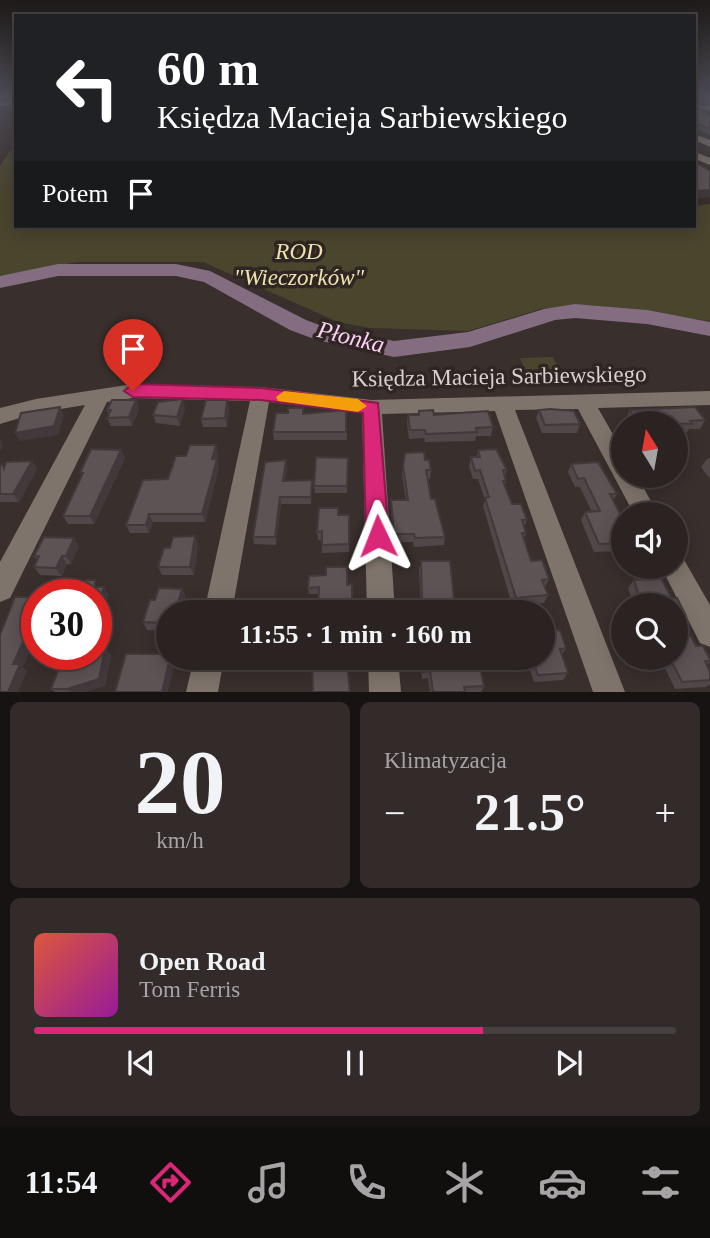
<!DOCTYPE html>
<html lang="pl">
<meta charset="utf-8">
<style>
body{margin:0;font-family:Georgia,serif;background:#332b2a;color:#f1f3f6;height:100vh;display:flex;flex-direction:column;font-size:26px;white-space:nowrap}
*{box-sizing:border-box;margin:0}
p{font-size:23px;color:#a6a4a5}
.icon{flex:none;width:38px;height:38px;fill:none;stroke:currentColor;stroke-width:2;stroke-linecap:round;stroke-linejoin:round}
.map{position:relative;height:692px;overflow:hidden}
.side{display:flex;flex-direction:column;gap:10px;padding:10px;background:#181313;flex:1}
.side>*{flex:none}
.hud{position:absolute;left:14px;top:14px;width:682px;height:214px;border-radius:0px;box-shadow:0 4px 18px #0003,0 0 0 2px #474040;background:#202124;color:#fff;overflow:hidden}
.needle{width:46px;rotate:349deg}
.fabs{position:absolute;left:611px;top:411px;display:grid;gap:14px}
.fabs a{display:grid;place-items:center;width:77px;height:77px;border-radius:50%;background:#2b2322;box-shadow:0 4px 18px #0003,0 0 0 2px #474040;font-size:35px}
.speed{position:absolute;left:21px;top:579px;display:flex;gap:14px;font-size:35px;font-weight:700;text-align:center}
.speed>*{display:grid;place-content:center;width:91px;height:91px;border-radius:50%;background:#2b2322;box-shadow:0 4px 18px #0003,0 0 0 2px #474040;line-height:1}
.speed .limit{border:10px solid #d22;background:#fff;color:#111}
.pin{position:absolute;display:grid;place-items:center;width:60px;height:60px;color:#fff;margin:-72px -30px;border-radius:50% 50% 50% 0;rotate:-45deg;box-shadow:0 0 7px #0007}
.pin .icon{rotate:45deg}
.me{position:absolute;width:77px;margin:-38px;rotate:358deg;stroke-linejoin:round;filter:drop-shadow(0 0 5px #0008)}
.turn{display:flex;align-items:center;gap:24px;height:147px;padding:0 28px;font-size:32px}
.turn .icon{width:91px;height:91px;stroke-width:2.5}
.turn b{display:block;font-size:49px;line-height:60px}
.then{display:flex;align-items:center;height:66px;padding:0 28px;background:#0003;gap:14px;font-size:26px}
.big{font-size:52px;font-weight:600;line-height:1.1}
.side .widget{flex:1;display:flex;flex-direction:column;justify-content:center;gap:10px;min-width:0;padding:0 24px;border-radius:10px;background:#332b2a}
.side .dial{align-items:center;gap:0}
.dial b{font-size:91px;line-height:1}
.song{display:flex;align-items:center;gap:21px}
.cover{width:84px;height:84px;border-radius:10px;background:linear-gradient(135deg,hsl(10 70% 55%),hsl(300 70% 35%))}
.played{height:7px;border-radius:4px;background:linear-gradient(90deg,#db2777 70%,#474040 70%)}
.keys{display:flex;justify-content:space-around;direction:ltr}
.heat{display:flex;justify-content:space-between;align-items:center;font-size:38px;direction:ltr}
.side .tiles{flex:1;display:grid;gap:10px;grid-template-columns:1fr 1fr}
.widget:last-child{grid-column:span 2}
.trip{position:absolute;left:156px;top:600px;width:399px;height:70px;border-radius:35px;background:#2b2322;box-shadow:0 4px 18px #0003,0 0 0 2px #474040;font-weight:600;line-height:70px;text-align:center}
.tab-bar{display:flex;height:112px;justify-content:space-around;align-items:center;background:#110e0e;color:#a6a4a5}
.tab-bar .icon{width:49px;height:49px}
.tab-bar .selected{color:#db2777}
.tab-bar b{font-size:32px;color:#f1f3f6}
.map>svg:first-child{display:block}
.green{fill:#4a452d}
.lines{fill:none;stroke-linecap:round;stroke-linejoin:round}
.river{fill:#856d81;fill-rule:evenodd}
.minor{fill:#7e746b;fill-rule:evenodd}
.wall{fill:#504748}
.shaded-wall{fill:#41393b}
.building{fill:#5d5254;stroke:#41393b;stroke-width:2}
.route{fill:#db2777;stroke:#8e194d;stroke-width:2}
.slow{fill:#f59e0b}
.labels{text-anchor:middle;stroke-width:7;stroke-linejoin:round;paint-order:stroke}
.park-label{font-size:23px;font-style:italic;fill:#eee3ac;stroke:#2f2523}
.street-label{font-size:23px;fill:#d7d1cf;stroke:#2f2523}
.water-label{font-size:24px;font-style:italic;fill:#fccff6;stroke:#2f2523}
</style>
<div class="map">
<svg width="710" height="692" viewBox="0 0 710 692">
<rect width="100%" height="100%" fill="#392f2d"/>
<g class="green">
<path d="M10 151H16V226H520L525 230 554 226H695V206L710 204V321L593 305 541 309 468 331 370 328 338 322 203 262H77L0 276V166Z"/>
<path d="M553 357 563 376 528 378 520 358Z"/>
</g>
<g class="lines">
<path class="river" d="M58 264H176L210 271 306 320 330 329 394 341 468 332 544 309 575 304 647 310 710 322V336L647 324 575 318 555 320 470 347 394 357 317 340 290 330 204 282 176 276H58L0 288V276Z"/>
<g class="minor">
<path d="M16 101V105L0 106V102Z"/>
<rect x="695" y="106" width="15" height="4"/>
<path d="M695 134 710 140V147L695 140Z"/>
<path d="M695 152 710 158V165L695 159Z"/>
<path d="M133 384 261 387 372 400 710 391V405L598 408 623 452V476H637L658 514H634L578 409 515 410 625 692H593L495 411 382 414 395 612H367L362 413 269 402 232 612H204L250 401 133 398 107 402 10 598 0 602V562L85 405 36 413 0 424V408L36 399Z"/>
<path d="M676 555 683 558 710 605V647L700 643 661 567H676Z"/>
<path d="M194 658H224L218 692H186Z"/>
<path d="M368 658H398L401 692H369Z"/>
</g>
</g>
<g class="wall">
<path d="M695 108 710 116V135L695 128Z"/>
<path d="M136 400 139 409 132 426H111L107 418 109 415 107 410Z"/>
<path d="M185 408 180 426 156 423 153 415Z"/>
<path d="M229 408 227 427H203L201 419Z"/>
<path d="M346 410 347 440H274L273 432 288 413 304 414Z"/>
<path d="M539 410 580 424 577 433H542L536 418Z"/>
<path d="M630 410 705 420 700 429H689L687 432H676V424H629L626 418Z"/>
<path d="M419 411 493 427 491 436H476L475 441 425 442 424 438 409 439 407 424 408 415H418Z"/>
<path d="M121 450 125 458 94 524H68L63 516 82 477 80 473Z"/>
<path d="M478 450 507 470 505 476 506 481 505 486 512 504 527 520 524 527 526 533 524 539 531 561 549 579 545 587 548 595 544 603 512 605 483 506 485 500 478 479H473L469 466 471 457H477Z"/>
<path d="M218 453 216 459 219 467 205 522H153L149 533H130L126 525 186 456Z"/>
<path d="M348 458 347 493H315L314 486Z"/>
<path d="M710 458V479L701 467 707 459Z"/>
<path d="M286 460 287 468 285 481 312 480 311 504H281L276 545 254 544 253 537Z"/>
<path d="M425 460 431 470 430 479H428L431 499 445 537 444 545 414 547 413 542H393L391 509V500H406L402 475 403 466Z"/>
<path d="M32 461 37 469 19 502H0V467L2 464 4 467Z"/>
<path d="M571 464 617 494 613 500 623 520V551L594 552 581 520 585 512H592L580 487H575L568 472Z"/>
<path d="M338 515H349V552L322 553V540H318L317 532Z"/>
<path d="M198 544 194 575H162L158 567Z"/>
<path d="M79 546 71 564H67L62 576 40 575 34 567 37 560 34 556Z"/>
<path d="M421 561 454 599 452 607 421 608 419 569Z"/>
<path d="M347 567 318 612 319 594H309L308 588 326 575Z"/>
<path d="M634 580 672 599 685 614 678 622H676V606H634L628 588Z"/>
<path d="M182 589 185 596 182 609 184 612H168V630H147L143 622Z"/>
<path d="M542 631 566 648 562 655 568 673 563 680 534 682 526 658H542Z"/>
<path d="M696 646 710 660V662L707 665 710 672V684L706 687 675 689 663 664 658 665 655 658H676Z"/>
<path d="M105 648 111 655 105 686 84 692H55L51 689 61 664 56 658 96 654Z"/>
<path d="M420 658H478L484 686 481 692H430L428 678 422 679 420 661Z"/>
</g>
<g class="shaded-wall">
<path d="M708 99 706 103 695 106V102Z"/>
<path d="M710 190V197L695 199V191Z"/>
<path d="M183 399 185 408 180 426 177 417Z"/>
<path d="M136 400 139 409 132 426 129 417Z"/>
<path d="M227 400 229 408 227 427 225 418Z"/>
<path d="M60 407 64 416 58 435 20 441 15 433Z"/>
<path d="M0 437 3 448 0 450Z"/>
<path d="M216 445 218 453 214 467 212 459Z"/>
<path d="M121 450 125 458 94 524 90 516Z"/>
<path d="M217 459 219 467 205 522 202 514Z"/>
<path d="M286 460 287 468 284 488 283 481Z"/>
<path d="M32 461 37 469 19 502 13 494Z"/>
<path d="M280 497 281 504 276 545 275 537Z"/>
<path d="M149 514 153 522 149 533 146 525Z"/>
<path d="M195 536 198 544 194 575 190 567Z"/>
<path d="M74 538 79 546 71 564 66 556Z"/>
<path d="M62 556 67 564 62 576 56 568Z"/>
<path d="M104 587 109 595 96 631V609Z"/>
<path d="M182 589 185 596 182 609 184 612H179L177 608Z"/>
<path d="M273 599 274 606V612H271Z"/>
<path d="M33 620 37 624V635L23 667 27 671 18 692H8L13 664Z"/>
<path d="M105 648 111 655 105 686 84 692H70L67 689Z"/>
<path d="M170 658H173L175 661 168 692H162Z"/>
</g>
<g class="building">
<path d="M695 98H708V99L695 102Z"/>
<path d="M695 108 704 109 702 113 710 116V129L695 123Z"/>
<path d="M695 162 710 171V190L695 191Z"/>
<path d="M183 399 177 417 153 415 158 402Z"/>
<path d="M112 400H136L129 417 107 418 111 410H107Z"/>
<path d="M206 400H227L225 418 201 419Z"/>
<path d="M60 407 54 426 15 433 21 413Z"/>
<path d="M695 407 705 420 690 421 692 424 637 422 630 410Z"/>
<path d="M288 408H303V414L346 410V432H273L276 413H288Z"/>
<path d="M550 409 574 411 580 424 545 425 539 410Z"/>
<path d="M433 410 434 415 488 411 493 427 476 428 477 432 426 434 425 430H410L408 415H419V411Z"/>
<path d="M190 445H216L212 459H217L202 514H149L146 525H126L143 480 168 479 176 456H186Z"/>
<path d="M91 449 121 450 90 516H63L83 473H80Z"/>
<path d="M496 449 507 470H503L506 481H503L512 504H521L527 520H522L526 533H522L531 561 542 560 549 579 542 580 548 595 516 598 485 498 489 497 480 470 475 471 471 457H480L478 450Z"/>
<path d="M424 452 425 460H429L431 470H426L431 499H435L445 537 415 538 414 534H394L391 500H408L403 466 405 453Z"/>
<path d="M316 457 348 458 347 486H314Z"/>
<path d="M286 460 283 481 312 480 311 497H280L275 537H253L265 462Z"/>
<path d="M32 461 13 494H0V467L2 464 4 469 6 462Z"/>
<path d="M598 462 617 494H610L623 520V543L599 544 585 512 600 511 584 478 578 479 571 464Z"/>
<path d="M319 508H338V515H349V544L322 545V531L317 532Z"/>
<path d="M195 536 190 567H158L164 548H170L173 537Z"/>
<path d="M44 537 74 538 66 556H62L56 568 34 567 39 556H34Z"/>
<path d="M421 561H450L454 599 422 600Z"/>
<path d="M326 567H347V585L352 584V608L368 611V612H318L319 587 308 588 309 576 326 575Z"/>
<path d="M661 578 672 599 677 598 685 614 676 615V606H642L634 580Z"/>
<path d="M86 580H95V587H104L96 609V595H80Z"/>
<path d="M159 588 182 589 177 608H182L180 612H168V623L143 622 150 600H155Z"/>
<path d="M15 597H37V621L33 620 13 664H20L8 692H0V635Z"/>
<path d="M246 599H273L271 612H244Z"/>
<path d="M560 630 566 648 560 649 568 673 538 675 532 658H542V631Z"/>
<path d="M691 636 696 646H703L710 660V661H705L710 672V680L682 682 670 658H676V637Z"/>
<path d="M105 648 99 679 67 689H51L63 658H56L57 654H96V649Z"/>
<path d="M126 654H168V658H170L162 692H115Z"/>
<path d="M312 658H327L326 665H347L350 692H313Z"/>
<path d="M422 658H478L484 686 464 687 465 692H433L430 671 423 672Z"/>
</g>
<linearGradient id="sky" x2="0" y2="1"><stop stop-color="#1f1a19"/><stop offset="0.5" stop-color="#4e4d57"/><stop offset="1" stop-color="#4e4d57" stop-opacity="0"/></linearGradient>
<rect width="710" height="195" fill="url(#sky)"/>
<path class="route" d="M133 384 261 388 378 403 389 536 386 543 378 546 370 543 366 536 363 413 261 400 133 397 124 391Z"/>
<path class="slow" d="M284 391 358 399 367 406 358 412 278 401 276 397Z"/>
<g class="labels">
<g class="park-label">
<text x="299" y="259">ROD<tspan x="299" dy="26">"Wieczorków"</tspan></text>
</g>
<g class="street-label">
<text transform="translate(499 376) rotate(-1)" y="8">Księdza Macieja Sarbiewskiego</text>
</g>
<g class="water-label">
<text transform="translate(351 337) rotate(14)" y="8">Płonka</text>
</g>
</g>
</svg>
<div class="fabs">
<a><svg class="needle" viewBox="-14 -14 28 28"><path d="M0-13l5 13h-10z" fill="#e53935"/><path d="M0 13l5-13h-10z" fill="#a6a4a5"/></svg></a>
<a><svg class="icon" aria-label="sound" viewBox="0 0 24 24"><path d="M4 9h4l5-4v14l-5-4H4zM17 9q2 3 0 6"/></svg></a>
<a><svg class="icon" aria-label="search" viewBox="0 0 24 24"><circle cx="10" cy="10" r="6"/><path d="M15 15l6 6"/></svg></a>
</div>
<div class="speed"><div class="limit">30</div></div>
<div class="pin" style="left:133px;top:391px;background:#d93025"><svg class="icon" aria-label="arrive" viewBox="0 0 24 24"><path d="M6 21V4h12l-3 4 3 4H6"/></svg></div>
<svg class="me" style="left:378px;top:536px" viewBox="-20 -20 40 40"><path d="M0-17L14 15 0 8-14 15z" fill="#db2777" stroke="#fff" stroke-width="4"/></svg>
<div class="trip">11:55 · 1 min · 160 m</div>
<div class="hud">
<div class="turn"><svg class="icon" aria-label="left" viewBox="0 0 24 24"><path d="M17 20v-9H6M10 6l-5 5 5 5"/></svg><div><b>60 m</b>Księdza Macieja Sarbiewskiego</div></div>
<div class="then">Potem<svg class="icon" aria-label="arrive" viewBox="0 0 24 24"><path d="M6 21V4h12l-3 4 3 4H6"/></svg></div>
</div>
</div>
<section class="side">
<div class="tiles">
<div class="widget dial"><b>20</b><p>km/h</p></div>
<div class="widget"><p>Klimatyzacja</p>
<div class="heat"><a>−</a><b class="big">21.5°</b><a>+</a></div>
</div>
<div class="widget">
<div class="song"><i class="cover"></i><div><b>Open Road</b><p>Tom Ferris</p></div></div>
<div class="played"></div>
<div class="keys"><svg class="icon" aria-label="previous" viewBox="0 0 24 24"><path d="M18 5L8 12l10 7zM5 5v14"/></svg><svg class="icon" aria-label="pause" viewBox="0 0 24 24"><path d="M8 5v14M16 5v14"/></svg><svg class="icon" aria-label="next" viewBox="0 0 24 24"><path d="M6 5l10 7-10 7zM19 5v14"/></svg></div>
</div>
</div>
</section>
<nav class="tab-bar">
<b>11:54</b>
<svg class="icon selected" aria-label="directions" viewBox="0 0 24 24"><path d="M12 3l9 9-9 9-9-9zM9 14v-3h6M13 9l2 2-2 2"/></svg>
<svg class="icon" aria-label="music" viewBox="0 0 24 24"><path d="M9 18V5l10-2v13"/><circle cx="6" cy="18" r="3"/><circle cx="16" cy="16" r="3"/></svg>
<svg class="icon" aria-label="phone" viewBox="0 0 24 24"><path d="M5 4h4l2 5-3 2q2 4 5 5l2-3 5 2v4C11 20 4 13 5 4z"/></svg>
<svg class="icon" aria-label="climate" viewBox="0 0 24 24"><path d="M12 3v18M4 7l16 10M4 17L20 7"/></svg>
<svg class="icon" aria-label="car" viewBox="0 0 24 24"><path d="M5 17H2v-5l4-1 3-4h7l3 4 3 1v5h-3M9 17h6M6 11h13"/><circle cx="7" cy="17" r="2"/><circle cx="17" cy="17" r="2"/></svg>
<svg class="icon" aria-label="filters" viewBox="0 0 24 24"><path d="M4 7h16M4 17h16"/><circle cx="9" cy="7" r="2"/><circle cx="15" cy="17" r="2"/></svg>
</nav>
